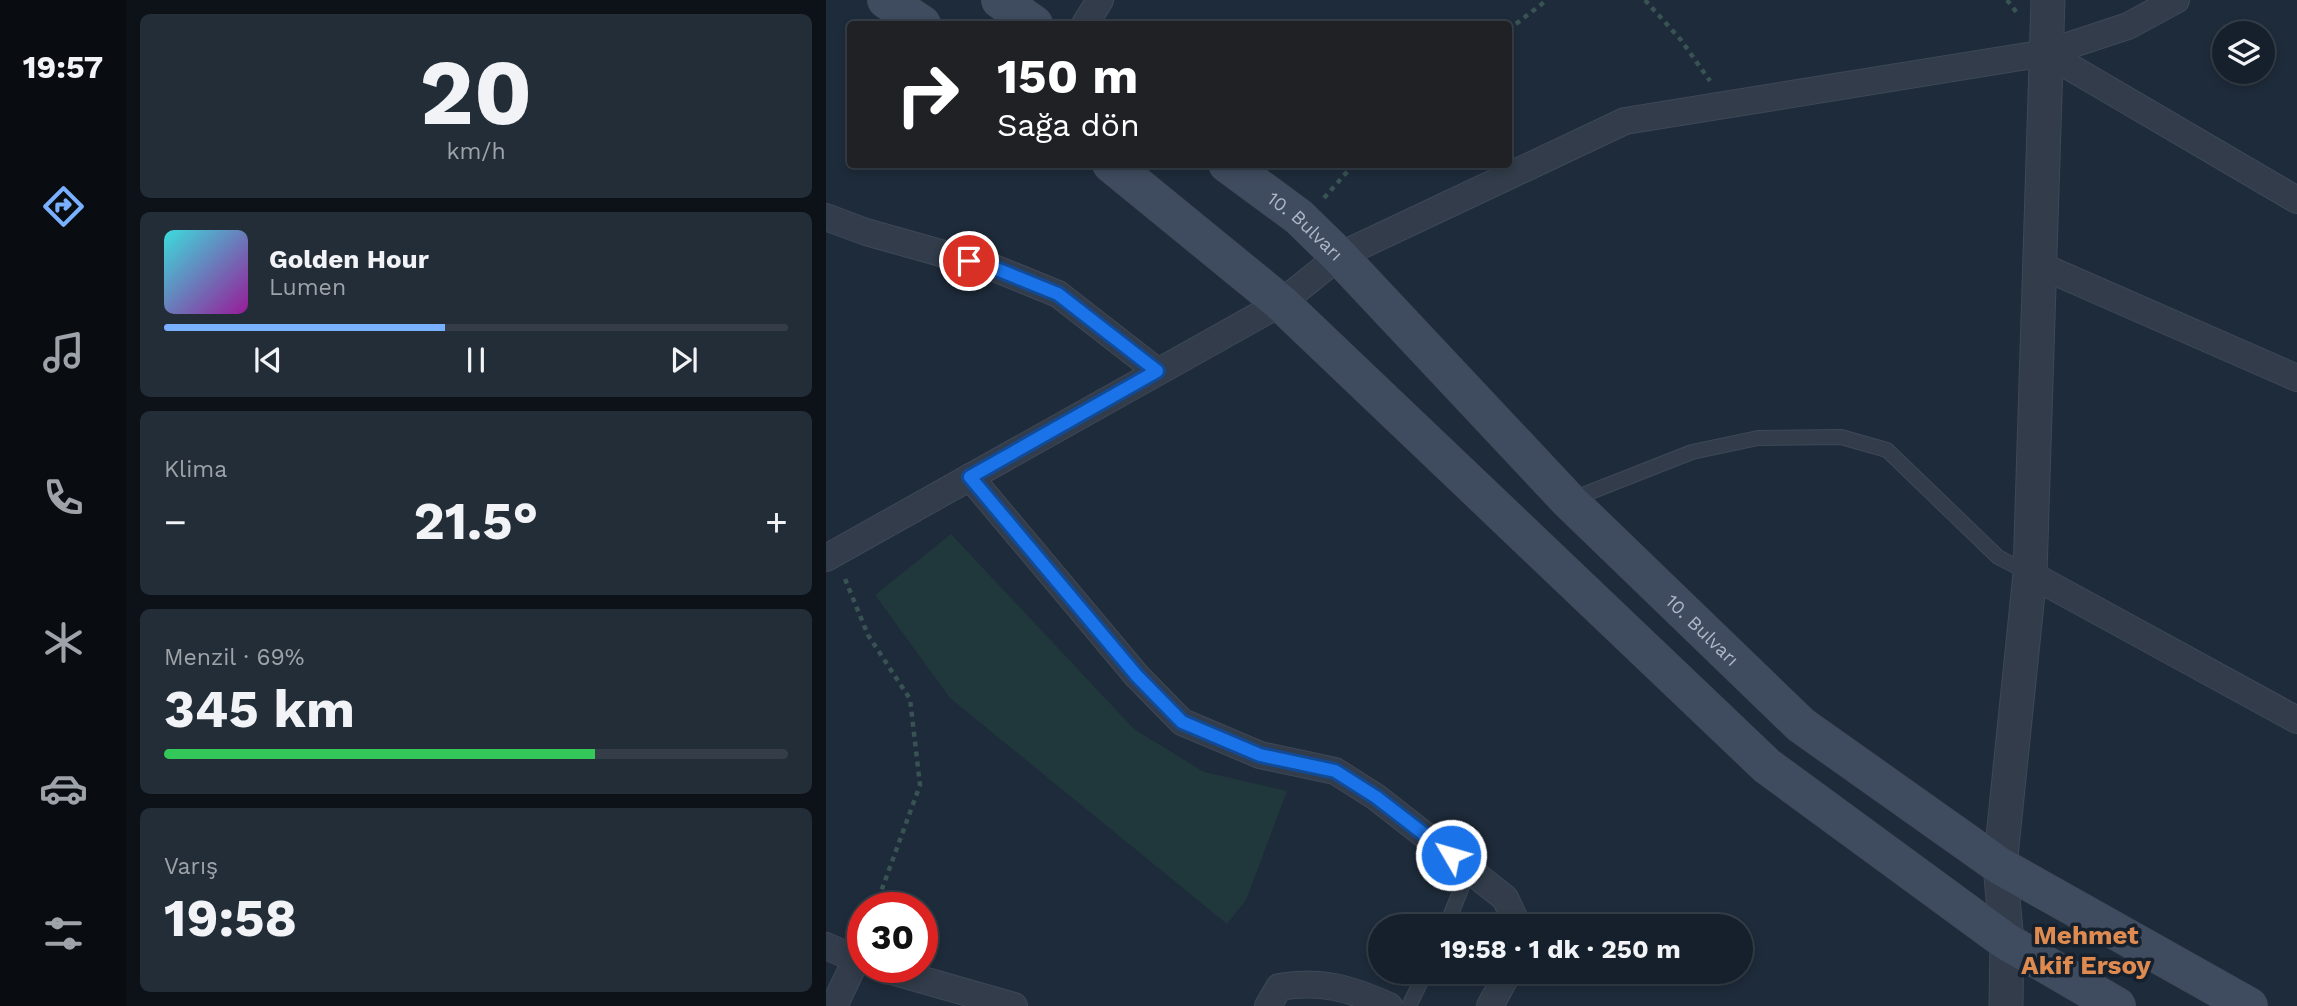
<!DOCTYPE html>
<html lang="tr">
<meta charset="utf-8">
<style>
body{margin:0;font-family:"Work Sans",sans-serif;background:#232d38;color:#f1f3f6;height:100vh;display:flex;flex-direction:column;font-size:26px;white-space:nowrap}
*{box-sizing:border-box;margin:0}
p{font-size:23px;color:#9ea3a9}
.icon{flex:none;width:38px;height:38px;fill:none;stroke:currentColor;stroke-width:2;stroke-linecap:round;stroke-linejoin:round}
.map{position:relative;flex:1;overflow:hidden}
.side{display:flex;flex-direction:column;gap:14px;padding:14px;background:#0c1218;width:700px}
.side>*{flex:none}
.top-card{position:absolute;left:21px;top:21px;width:665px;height:147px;border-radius:7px;box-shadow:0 4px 10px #0003,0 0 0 2px #353e48;background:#202124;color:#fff;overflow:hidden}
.controls{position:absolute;left:1386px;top:21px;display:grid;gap:14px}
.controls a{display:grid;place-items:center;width:63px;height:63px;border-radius:50%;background:#16202c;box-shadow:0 4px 10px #0003,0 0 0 2px #353e48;font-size:35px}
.speed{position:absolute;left:21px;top:892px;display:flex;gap:14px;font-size:35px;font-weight:700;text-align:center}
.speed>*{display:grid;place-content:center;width:91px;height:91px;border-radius:50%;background:#16202c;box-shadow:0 4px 10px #0003,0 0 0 2px #353e48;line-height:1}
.speed .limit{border:10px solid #d22;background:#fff;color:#111}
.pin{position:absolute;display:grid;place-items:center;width:60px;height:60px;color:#fff;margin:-30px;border:4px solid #fff;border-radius:50%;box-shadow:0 2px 7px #0007}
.me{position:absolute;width:77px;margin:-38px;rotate:308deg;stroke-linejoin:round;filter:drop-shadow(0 0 5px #0008)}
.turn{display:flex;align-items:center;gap:24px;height:147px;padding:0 35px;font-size:32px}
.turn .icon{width:91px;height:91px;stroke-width:2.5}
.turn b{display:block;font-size:49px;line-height:60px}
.big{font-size:52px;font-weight:700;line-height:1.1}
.side .widget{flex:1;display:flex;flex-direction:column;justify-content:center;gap:10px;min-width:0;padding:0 24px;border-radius:10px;background:#232d38}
.side .dial{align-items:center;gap:0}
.dial b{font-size:91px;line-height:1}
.song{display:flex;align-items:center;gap:21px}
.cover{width:84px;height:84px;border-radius:10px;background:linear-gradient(135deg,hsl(180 70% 55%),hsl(300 70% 35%))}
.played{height:7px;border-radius:4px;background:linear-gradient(90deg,#79b0ff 45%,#353e48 45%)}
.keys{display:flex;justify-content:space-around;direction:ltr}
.heat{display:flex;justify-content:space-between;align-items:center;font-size:38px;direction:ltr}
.charge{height:10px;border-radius:5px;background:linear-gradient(90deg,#34c759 69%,#353e48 0)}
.trip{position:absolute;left:542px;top:914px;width:385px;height:70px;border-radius:35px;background:#16202c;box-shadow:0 4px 10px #0003,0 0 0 2px #353e48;font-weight:700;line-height:70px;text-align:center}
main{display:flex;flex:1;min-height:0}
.tab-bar{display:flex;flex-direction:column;width:126px;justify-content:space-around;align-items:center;background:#090d12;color:#9ea3a9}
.tab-bar .icon{width:49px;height:49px}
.tab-bar .current{color:#79b0ff}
.tab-bar b{font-size:32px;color:#f1f3f6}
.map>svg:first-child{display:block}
.green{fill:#20383b}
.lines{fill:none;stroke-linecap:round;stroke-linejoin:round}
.service-casing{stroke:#3e4857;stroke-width:16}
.minor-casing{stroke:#3e4857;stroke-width:28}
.tertiary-casing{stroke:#3e4857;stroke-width:35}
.secondary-casing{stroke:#3e4857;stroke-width:38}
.path{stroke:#395253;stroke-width:4.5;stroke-dasharray:5 5;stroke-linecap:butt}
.service{stroke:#323c4a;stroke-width:14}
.minor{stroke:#323c4a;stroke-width:26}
.tertiary{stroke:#323c4a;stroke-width:33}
.secondary{stroke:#3f4b5e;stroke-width:37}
.route-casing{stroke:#114b97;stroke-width:18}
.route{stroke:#1a73e8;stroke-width:12}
.labels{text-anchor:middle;stroke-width:7;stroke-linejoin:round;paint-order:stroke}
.street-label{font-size:19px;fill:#acb7c7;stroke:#17212e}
.district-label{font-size:26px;font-weight:bold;fill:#df8a4f;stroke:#17212e}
</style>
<main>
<nav class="tab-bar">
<b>19:57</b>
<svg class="icon current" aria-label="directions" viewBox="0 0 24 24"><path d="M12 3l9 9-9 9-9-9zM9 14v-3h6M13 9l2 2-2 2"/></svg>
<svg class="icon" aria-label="music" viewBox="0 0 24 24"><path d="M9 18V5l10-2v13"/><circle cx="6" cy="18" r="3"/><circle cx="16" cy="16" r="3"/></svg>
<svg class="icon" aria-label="phone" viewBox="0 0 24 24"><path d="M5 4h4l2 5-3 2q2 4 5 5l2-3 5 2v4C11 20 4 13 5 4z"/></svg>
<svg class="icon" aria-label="climate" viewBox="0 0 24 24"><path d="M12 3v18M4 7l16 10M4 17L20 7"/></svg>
<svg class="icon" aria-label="car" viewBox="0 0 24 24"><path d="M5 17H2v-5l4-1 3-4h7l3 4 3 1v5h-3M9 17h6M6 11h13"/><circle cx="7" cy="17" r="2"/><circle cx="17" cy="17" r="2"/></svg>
<svg class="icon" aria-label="filters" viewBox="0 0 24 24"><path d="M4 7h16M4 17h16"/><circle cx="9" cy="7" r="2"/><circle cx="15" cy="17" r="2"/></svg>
</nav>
<section class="side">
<div class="widget dial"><b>20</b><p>km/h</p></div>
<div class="widget">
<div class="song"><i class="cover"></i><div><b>Golden Hour</b><p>Lumen</p></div></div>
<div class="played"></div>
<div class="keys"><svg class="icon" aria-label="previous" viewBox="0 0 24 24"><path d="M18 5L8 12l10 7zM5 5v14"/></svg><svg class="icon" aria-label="pause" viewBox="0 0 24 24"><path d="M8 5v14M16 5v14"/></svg><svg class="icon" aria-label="next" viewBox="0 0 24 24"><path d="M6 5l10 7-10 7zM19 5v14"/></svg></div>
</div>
<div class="widget"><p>Klima</p>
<div class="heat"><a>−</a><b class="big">21.5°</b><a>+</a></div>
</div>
<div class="widget"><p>Menzil · 69%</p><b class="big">345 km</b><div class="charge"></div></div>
<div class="widget"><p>Varış</p><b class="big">19:58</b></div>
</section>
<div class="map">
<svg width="1471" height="1006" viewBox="0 0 1471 1006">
<rect width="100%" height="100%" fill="#1e2b3a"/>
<path class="green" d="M125 534 308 729 378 772 461 791 420 900 401 924 124 698 49 595Z"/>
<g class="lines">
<defs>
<g id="service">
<path d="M744 500 866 452 932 438 1015 437 1061 450 1172 557 1203 573"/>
<path d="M620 926 643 870"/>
<path d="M583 1006 600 971"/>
</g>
<g id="minor">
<path d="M259 24 274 0"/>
<path d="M1220 53 1471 200"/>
<path d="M0 217 40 232 168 268 232 294 331 371"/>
<path d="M1213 265 1471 378"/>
<path d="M144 477 311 676 356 722 434 755 509 771 550 797 679 898 692 926"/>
<path d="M0 558 455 303 513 256 799 121 1220 53 1302 26 1350 0"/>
<path d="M1204 574 1471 720"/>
<path d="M0 946 37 962"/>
<path d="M55 968 188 1006"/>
<path d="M8 1006 30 960"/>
<path d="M442 1006 453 987C496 980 523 988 563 1006"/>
<path d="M664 1006 683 971"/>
</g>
<path id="tertiary" d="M1180 1006 1181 942 1174 866 1204 574 1222 0"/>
<g id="secondary">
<path d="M60 0 96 24"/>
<path d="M174 0 208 24"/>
<path d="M285 164 455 303 941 766 1181 942 1291 1006"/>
<path id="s1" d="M401 164 473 217 513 256 742 500 975 725 1174 866 1423 1006"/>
</g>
</defs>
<use href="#service" class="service-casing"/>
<use href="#minor" class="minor-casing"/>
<use href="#tertiary" class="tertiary-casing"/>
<use href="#secondary" class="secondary-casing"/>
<g class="path">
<path d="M819 0 855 40 884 81"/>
<path d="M1181 0 1191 13"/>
<path d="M682 30 721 0"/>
<path d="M498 198 528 164"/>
<path d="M19 579 42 635 84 699 94 785 49 908"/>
</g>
<use href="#service" class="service"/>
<use href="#minor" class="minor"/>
<use href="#tertiary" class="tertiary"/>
<use href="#secondary" class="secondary"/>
</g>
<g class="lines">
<defs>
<path id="route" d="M143 261 168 268 232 294 331 371 144 477 311 676 356 722 434 755 509 771 550 797 625 855"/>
</defs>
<use href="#route" class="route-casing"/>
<use href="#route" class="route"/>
</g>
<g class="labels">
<g class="street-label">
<text dy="7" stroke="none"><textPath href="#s1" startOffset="100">10. Bulvarı</textPath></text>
<text dy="7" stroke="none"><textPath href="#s1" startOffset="667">10. Bulvarı</textPath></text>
</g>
<g class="district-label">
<text x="1260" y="944">Mehmet<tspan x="1260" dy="30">Akif Ersoy</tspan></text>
</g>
</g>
</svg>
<div class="controls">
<a><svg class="icon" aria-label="layers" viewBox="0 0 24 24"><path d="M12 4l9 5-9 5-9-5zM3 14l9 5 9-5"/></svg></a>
</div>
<div class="speed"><div class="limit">30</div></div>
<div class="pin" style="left:143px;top:261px;background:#d93025"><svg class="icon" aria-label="arrive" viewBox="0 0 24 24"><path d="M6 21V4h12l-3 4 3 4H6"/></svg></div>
<svg class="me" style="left:625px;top:855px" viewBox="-20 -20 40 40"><circle r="17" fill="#1a73e8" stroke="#fff" stroke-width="3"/><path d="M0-11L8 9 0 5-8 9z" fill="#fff"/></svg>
<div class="trip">19:58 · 1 dk · 250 m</div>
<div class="top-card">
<div class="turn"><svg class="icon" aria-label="right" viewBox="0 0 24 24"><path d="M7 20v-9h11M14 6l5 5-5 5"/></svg><div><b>150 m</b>Sağa dön</div></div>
</div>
</div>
</main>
